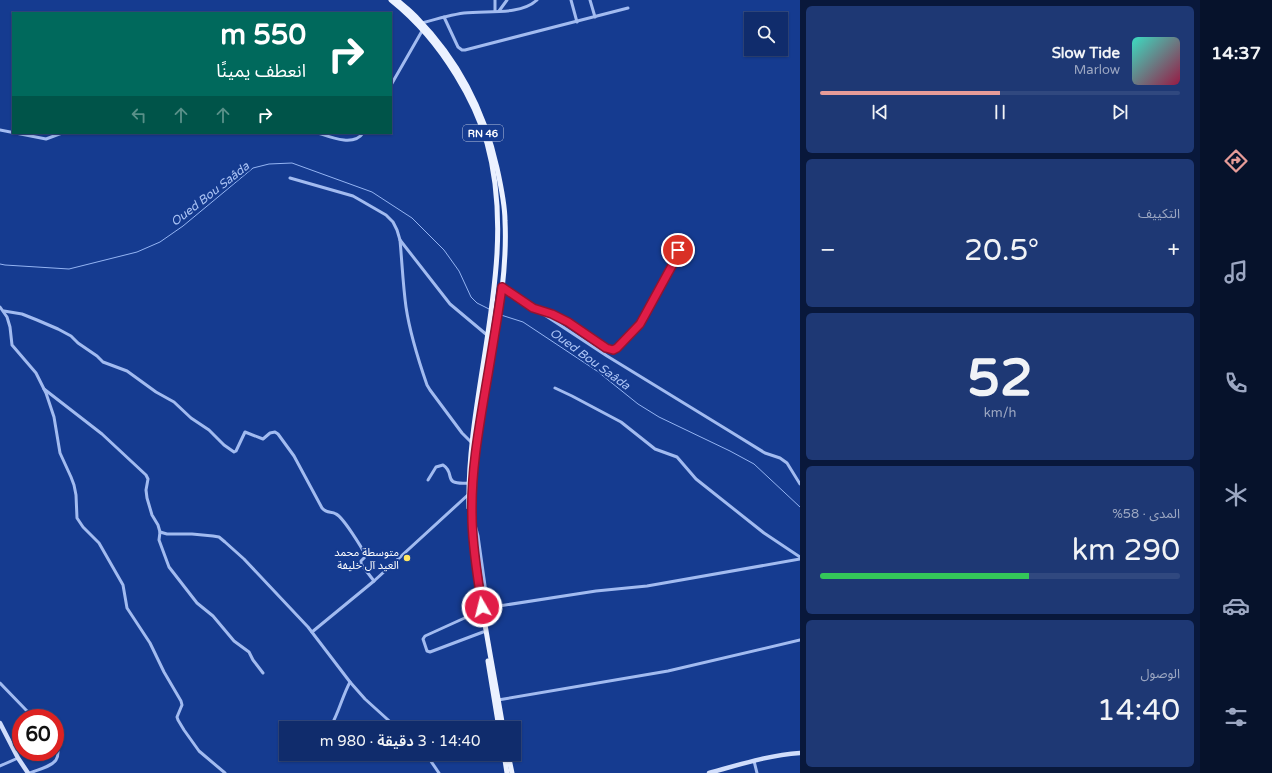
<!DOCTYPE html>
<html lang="ar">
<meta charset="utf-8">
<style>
body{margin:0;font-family:"Varela Round","Noto Sans Arabic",sans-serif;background:#1e3874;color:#f1f3f6;direction:rtl;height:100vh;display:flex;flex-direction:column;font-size:15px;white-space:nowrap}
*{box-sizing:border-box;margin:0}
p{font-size:13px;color:#9ca7c2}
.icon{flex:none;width:22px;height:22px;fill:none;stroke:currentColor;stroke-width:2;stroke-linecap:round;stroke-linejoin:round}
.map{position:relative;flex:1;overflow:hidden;direction:ltr}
.panel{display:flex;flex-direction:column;gap:6px;padding:6px;background:#09183b;width:400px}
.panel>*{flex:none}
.banner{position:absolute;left:12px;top:12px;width:380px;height:122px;border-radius:0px;box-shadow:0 1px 3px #0004,0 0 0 1px #30487f;direction:rtl;background:#00695c;color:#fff;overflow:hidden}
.buttons{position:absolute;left:744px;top:12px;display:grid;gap:8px}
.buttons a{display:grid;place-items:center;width:44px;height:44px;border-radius:0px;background:#102c6c;box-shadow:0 1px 3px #0004,0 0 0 1px #30487f;font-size:20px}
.speed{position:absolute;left:12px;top:709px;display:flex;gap:8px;font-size:20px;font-weight:700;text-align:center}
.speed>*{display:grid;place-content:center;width:52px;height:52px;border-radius:50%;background:#102c6c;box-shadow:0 1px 3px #0004,0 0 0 1px #30487f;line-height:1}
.speed .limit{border:6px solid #d22;background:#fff;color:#111}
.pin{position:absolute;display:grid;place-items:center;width:34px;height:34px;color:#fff;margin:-17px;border:2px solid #fff;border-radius:50%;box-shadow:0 1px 4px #0007}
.me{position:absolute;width:44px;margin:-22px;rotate:352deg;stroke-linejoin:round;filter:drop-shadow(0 0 3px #0008)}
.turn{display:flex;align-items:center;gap:14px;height:84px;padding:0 20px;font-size:18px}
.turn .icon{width:52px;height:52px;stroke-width:2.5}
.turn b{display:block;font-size:28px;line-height:34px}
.lanes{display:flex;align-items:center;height:38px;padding:0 20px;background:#0003;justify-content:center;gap:20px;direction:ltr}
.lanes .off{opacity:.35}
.big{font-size:30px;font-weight:600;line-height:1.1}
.panel .tile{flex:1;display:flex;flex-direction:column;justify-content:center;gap:6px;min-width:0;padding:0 14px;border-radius:6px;background:#1e3874}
.panel .dial{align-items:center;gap:0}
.dial b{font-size:52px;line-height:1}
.song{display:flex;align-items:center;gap:12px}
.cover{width:48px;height:48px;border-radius:6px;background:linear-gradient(135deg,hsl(170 70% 55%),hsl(340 70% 35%))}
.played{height:4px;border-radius:2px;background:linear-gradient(90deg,#e69b98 50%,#30487f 50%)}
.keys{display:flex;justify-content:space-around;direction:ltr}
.heat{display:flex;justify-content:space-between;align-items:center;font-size:22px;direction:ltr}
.charge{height:6px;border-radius:3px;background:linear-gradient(90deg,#34c759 58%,#30487f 0)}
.trip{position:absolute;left:279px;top:721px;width:242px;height:40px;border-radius:0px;background:#102c6c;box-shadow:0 1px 3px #0004,0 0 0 1px #30487f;font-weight:600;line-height:40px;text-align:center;direction:rtl}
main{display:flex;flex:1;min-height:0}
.tab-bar{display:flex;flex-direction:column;width:72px;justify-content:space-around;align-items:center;background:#06122b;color:#9ca7c2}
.tab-bar .icon{width:28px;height:28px}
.tab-bar .active{color:#e69b98}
.tab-bar b{font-size:18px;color:#f1f3f6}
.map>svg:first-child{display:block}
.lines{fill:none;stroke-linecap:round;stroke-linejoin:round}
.stream{stroke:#94b4f3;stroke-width:1}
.street{stroke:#a2bbf0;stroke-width:3}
.secondary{stroke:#d0ddfb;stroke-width:4.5}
.primary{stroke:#ebf1ff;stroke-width:5}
.route-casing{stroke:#92132f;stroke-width:10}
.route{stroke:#e11d48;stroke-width:7}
.poi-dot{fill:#ffe661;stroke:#153b90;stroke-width:1.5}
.labels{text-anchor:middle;stroke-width:4;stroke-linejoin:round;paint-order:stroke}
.shield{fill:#153b90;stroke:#b9c4de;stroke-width:1}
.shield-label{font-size:10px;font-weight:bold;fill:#fff}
.poi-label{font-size:11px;fill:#fff;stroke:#153b90;text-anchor:end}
.water-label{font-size:12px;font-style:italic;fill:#aec6f7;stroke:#153b90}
</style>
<main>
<nav class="tab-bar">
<b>14:37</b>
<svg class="icon active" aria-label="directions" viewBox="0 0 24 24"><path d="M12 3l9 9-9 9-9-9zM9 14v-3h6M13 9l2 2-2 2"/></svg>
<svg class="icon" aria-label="music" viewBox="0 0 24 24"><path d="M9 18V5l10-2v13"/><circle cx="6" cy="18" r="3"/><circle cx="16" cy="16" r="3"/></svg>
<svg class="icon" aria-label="phone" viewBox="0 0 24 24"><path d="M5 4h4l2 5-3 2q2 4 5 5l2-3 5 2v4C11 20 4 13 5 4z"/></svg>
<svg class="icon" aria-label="climate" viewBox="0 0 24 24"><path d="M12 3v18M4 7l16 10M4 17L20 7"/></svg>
<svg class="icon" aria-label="car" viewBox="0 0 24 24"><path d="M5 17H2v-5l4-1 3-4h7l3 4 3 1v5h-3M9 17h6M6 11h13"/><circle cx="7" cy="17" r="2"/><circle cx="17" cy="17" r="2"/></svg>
<svg class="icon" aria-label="filters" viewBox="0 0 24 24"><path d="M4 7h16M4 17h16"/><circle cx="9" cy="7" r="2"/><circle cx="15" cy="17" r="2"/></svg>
</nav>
<section class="panel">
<div class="tile">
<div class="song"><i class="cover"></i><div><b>Slow Tide</b><p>Marlow</p></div></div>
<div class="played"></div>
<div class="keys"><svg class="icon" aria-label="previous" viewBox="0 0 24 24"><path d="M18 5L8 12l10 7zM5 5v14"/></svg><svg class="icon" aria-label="pause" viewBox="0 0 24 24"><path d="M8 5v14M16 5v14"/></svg><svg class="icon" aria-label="next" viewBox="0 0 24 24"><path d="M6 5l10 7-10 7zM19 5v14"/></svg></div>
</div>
<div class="tile"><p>التكييف</p>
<div class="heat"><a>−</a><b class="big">20.5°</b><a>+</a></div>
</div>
<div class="tile dial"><b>52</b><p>km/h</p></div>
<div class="tile"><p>المدى · 58%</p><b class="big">290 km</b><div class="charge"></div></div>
<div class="tile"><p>الوصول</p><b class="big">14:40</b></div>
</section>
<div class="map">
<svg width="800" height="773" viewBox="0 0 800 773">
<rect width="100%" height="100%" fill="#153b90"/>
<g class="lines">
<g class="stream">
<path d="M0 264 5 265 69 269 137 252 160 242 183 226 253 168 269 164 292 163 372 192 412 218 444 250 459 271 471 297 477 303 489 309"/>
<path d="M501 315 523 322 597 371 638 404 659 417 730 451 754 464 800 507"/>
</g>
<g class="street">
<path d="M495 0V11"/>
<path d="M571 0 577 22"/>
<path d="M590 0 595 17"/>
<path d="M499 11 507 0"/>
<path d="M444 17 458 47 462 50H465L628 8"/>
<path d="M422 23C436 19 450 15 464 13 486 10 520 16 537 0"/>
<path d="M391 85 422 31"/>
<path d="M0 130 46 139 62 133"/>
<path d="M318 133C330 137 354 147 363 133"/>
<path d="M290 178 353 196 360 200 386 215 393 222 397 230 400 240C402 262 403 285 406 307 410 334 418 359 427 385L430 390 462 433 471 442"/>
<path d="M400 240 450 304 487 335"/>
<path d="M502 287 607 356 731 432 765 453 780 458 787 463 800 484"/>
<path d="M0 307 7 317 10 327 12 345 36 373 46 393 54 417 60 453 71 477 74 485 76 495 77 518 83 527 99 543 123 585 127 608 150 643 164 672 181 701 182 705 177 717 178 720 184 730 199 751 225 773"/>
<path d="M538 309C563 318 584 333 606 348L613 351 617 348C625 340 633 332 640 323 658 298 673 265 683 237"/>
<path d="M4 311 22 314 37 320 58 329 71 336 78 343 97 356 103 362 127 371 156 392 174 402 191 418 209 430 224 445 234 452 236 451 245 432 263 439 270 433 275 432 278 434 294 456 322 508C327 514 331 511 336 514 343 517 362 548 366 556L361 561V564L374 581"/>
<path d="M555 388 572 396 621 422 655 449 677 457 696 479 764 533 800 557"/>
<path d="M44 389 102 434 146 475 148 479 146 490 147 498 152 515 158 525 160 532 159 540 169 567 197 603 213 616 234 641 249 652 253 660 263 673"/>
<path d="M428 480 436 467 443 465C457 474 440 485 469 483"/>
<path d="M475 525 478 536 487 600 493 605 499 606 596 591 647 586 800 559"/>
<path d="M160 532 167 534H192L213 536 219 537 225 542 244 559 308 627 350 682C342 697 339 712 331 726"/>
<path d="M480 611 425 636 423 639 427 651 430 652 483 632"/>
<path d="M312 632 374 581 470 493"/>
<path d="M350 682 365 699 397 728"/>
<path d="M0 683 27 711C32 715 38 715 43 718"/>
<path d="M498 700 668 671 800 640"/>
<path d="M426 754 439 773"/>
<path d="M754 761 757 773"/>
<path d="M0 766 18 758"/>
<path d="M30 773C53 764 64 764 55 737"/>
</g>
<g class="secondary">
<path d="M0 723 18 758 28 773"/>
<path d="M709 773C738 765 769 755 800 753"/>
</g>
<g class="primary">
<path d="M391 0C416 20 439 47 456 75 469 96 480 119 487 143 520 262 466 388 469 508"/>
<path d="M397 0C404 6 411 11 417 18 459 61 484 110 497 168 501 186 505 204 505 221 507 259 502 296 496 332 487 386 474 438 472 492 471 522 475 551 478 580 485 630 495 679 503 728"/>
<path d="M488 661 499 728"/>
<path d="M504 754 507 773"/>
<path d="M508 754 512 773"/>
</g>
</g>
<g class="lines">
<defs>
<path id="route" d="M482 607C478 577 472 547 472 516 471 474 478 433 485 392 491 357 497 322 502 287L533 308 552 314 568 322 606 348 613 350 617 348 640 324 645 315 674 262 678 250"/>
</defs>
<use href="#route" class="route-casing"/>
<use href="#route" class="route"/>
</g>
<circle class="poi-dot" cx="407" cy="558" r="4"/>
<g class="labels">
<rect class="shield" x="463" y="125" width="40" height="16" rx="3"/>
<g class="shield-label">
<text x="483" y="137">RN 46</text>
</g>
<g class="poi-label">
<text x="399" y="556">متوسطة محمد<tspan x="399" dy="13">العيد آل خليفة</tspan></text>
</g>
<g class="water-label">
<text transform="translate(210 194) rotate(-38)" y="4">Oued Bou Saâda</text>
<text transform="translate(590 359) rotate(36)" y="4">Oued Bou Saâda</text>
</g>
</g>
</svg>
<div class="buttons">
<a><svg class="icon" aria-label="search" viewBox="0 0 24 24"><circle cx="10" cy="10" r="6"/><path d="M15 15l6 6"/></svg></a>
</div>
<div class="speed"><div class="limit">60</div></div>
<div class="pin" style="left:678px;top:250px;background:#d93025"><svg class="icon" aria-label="arrive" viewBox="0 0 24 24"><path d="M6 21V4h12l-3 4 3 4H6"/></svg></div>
<svg class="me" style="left:482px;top:607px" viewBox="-20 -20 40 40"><circle r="17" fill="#e11d48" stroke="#fff" stroke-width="3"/><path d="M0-11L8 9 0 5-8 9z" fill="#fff"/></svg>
<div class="trip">14:40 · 3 دقيقة · 980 m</div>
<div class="banner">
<div class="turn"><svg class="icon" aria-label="right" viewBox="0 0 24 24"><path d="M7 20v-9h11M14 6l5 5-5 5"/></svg><div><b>550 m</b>انعطف يمينًا</div></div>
<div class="lanes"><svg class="icon off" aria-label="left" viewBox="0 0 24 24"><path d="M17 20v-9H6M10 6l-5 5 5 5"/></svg><svg class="icon off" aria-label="ahead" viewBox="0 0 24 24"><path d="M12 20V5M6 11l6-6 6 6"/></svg><svg class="icon off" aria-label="ahead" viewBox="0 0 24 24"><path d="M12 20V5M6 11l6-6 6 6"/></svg><svg class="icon" aria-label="right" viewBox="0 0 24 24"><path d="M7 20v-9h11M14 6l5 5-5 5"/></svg></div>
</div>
</div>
</main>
